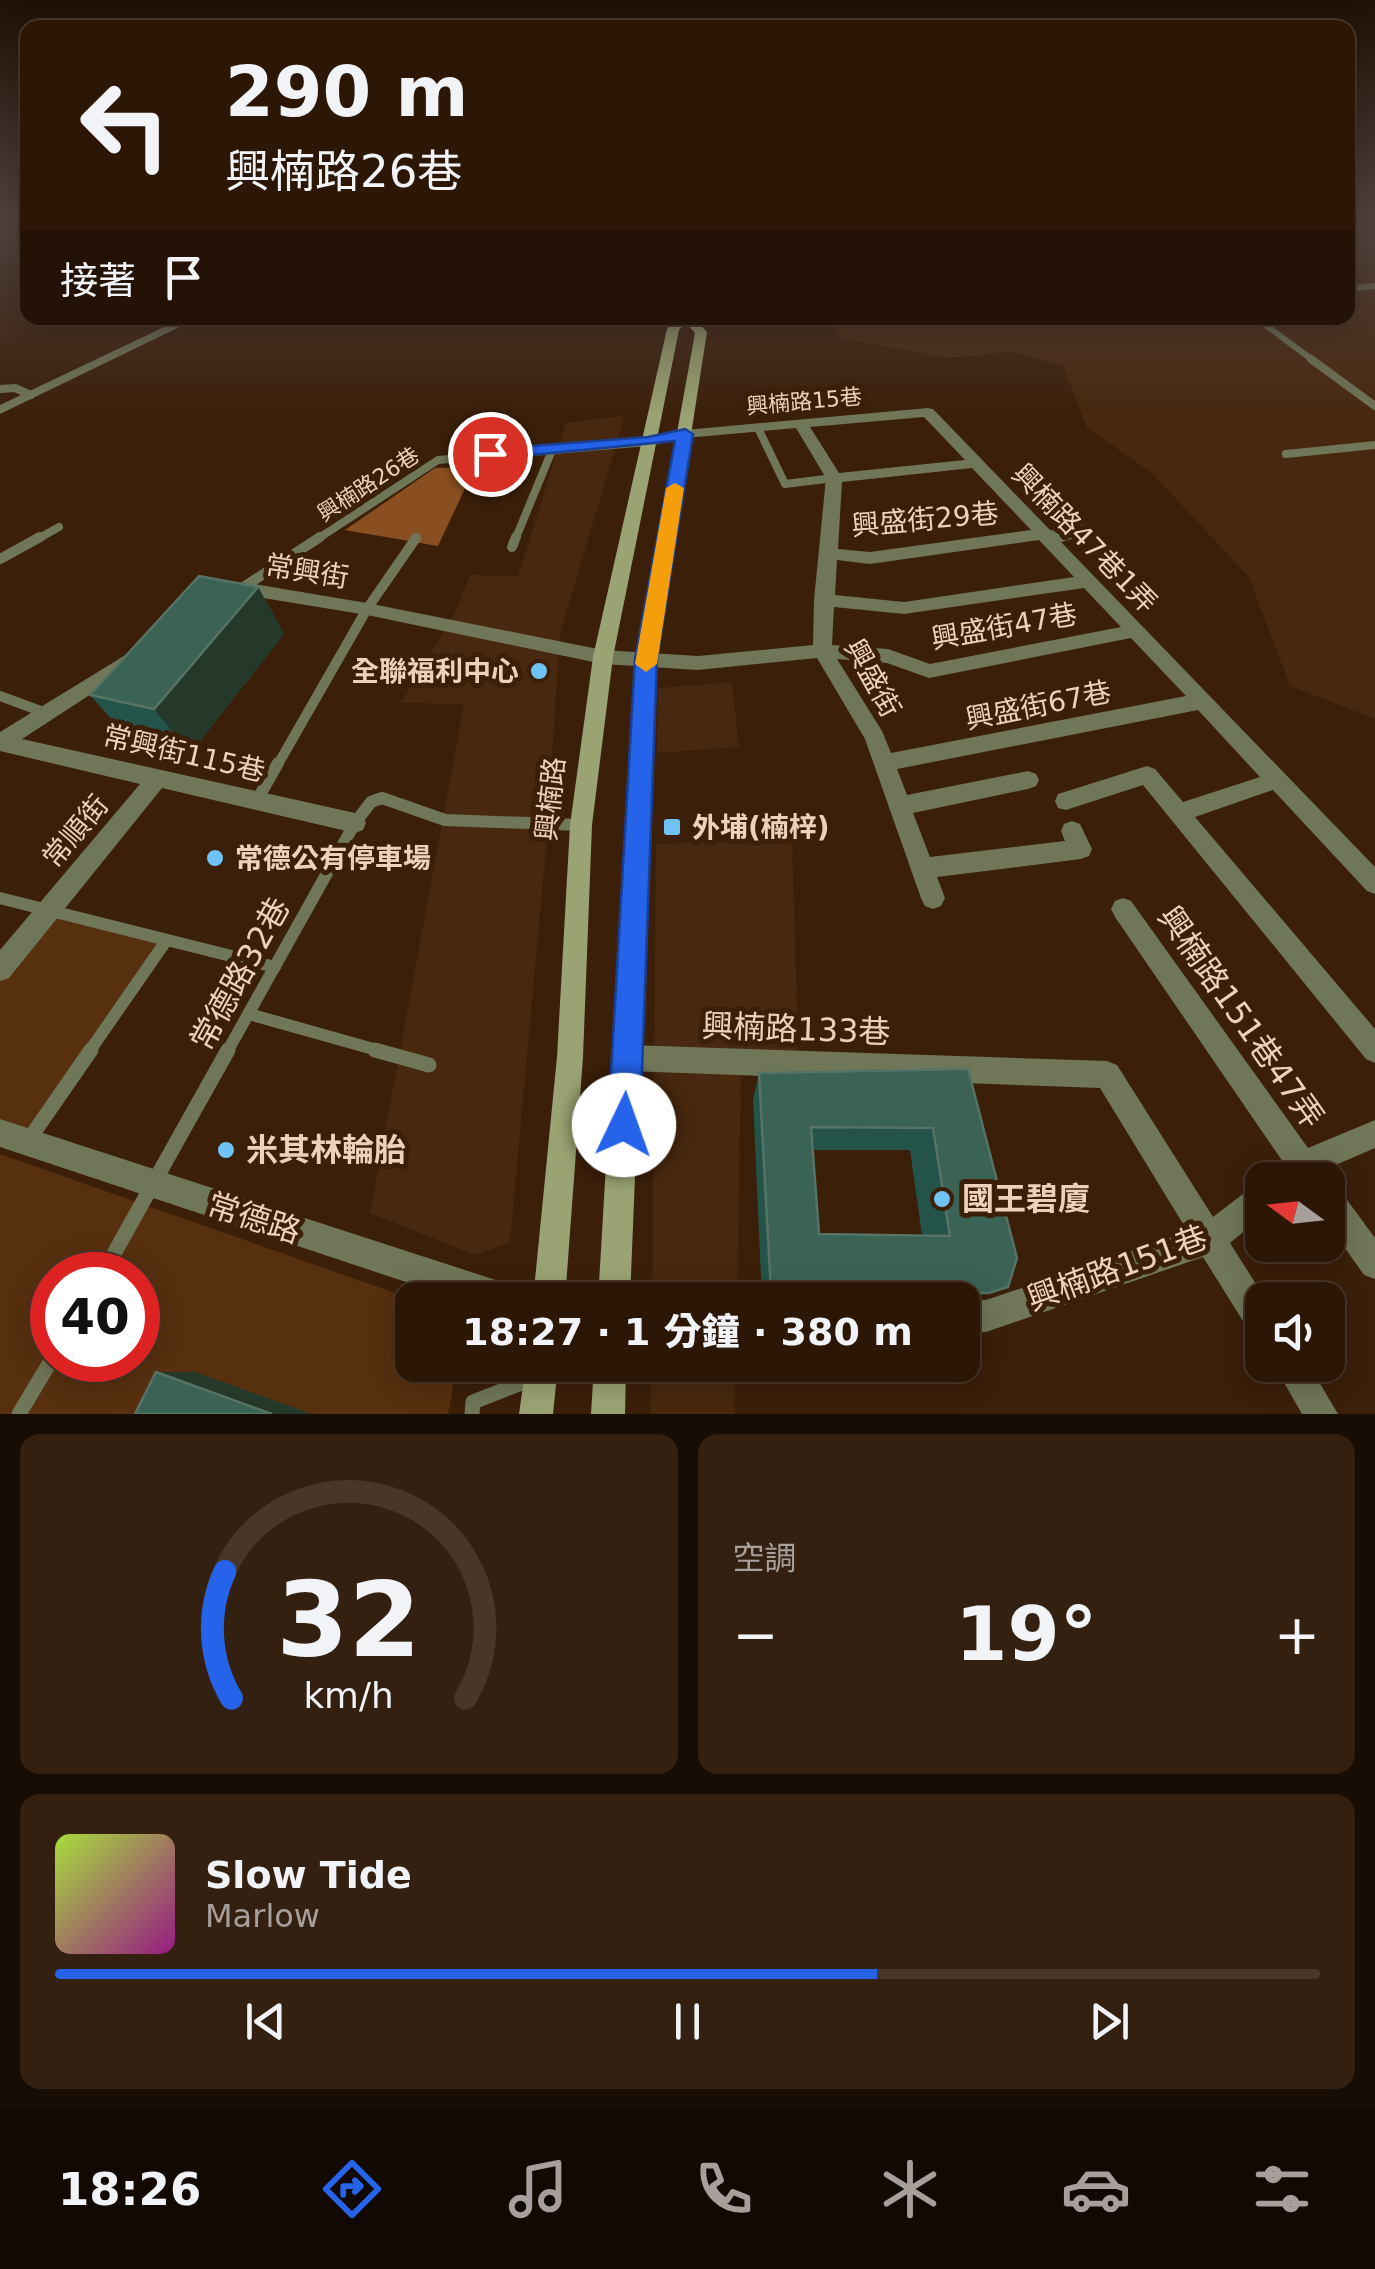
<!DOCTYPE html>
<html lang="zh-TW">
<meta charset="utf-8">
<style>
body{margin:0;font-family:"DejaVu Sans","Noto Sans TC",sans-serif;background:#342011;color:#f1f3f6;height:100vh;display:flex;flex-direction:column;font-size:38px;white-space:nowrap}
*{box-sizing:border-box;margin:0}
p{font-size:32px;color:#a69f9b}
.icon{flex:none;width:55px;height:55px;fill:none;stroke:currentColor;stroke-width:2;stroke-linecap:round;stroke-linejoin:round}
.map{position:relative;height:1414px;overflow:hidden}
.side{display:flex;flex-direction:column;gap:20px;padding:20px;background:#180d04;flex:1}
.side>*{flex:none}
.top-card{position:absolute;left:20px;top:20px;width:1335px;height:305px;border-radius:20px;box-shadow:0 5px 25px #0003,0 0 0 2px #483628;background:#2c1707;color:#f1f3f6;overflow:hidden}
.needle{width:65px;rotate:285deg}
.fabs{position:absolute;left:1245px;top:1162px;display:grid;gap:20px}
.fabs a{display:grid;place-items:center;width:100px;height:100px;border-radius:20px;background:#2c1707;box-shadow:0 5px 25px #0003,0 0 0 2px #483628;font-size:50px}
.speed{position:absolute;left:30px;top:1252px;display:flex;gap:20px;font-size:50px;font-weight:700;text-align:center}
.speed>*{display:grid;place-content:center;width:130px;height:130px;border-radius:50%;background:#2c1707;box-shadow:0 5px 25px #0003,0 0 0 2px #483628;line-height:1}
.speed .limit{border:15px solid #d22;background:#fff;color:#111}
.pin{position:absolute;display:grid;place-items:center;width:85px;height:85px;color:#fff;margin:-42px;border:5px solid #fff;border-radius:50%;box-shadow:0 2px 10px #0007}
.me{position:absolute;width:110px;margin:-55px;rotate:3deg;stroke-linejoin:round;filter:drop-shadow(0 0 8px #0008)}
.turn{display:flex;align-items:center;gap:35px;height:210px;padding:0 40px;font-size:45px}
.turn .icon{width:130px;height:130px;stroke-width:2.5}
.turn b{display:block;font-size:70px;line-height:85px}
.then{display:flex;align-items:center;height:95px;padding:0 40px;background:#0003;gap:20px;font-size:38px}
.big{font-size:75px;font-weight:800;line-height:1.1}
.side .tile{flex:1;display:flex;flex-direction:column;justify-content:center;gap:15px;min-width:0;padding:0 35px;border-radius:20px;background:#342011}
.side .dial{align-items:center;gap:0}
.dial svg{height:260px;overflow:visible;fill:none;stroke:#483628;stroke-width:7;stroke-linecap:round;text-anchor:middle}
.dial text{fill:#f1f3f6;stroke:none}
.song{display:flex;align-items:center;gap:30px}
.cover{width:120px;height:120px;border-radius:15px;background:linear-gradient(135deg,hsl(80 70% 55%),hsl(310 70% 35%))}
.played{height:10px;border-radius:5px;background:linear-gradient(90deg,#2563eb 65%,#483628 65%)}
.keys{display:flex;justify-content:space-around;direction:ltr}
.heat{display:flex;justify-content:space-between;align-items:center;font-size:55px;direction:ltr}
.side .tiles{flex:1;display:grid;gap:20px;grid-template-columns:1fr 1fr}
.tile:last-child{grid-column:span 2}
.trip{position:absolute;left:395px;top:1282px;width:585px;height:100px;border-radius:20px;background:#2c1707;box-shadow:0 5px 25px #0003,0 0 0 2px #483628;font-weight:800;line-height:100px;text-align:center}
.tab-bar{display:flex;height:160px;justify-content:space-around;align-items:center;background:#120903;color:#a69f9b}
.tab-bar .icon{width:70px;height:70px}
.tab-bar .current{color:#2563eb}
.tab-bar b{font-size:45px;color:#f1f3f6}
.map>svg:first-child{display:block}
.built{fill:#48280e}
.green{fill:#57300f;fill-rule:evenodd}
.forest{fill:#894f20}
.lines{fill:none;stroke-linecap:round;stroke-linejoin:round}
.lane-far4{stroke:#707658;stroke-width:6}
.lane-far3{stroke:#707658;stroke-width:8}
.lane-far2{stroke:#707658;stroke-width:10}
.lane-far1{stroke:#707658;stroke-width:12}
.lane{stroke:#707658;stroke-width:15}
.street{fill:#707658;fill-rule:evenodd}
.secondary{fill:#9aa373;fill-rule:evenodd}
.wall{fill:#245449;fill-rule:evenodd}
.shaded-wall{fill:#24392a}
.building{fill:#3a6255;stroke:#567365;stroke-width:2.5;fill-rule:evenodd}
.route{fill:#2563eb;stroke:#184099;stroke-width:2.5}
.slow{fill:#f59e0b}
.poi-dot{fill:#6fc2f4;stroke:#3b1f09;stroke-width:4}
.labels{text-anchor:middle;stroke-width:10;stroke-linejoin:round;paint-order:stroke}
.far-street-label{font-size:22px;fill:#efd0ba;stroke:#3b1f09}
.street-label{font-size:28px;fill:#efd0ba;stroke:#3b1f09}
.poi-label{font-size:28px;font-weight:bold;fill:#efd0ba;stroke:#3b1f09;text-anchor:start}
.near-street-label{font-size:32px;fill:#efd0ba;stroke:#3b1f09}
.near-poi-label{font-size:32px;font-weight:bold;fill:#efd0ba;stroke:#3b1f09;text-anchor:start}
</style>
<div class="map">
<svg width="1375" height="1414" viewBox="0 0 1375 1414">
<rect width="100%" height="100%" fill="#3b1f09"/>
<g class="built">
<path d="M1348 219H1375V719L1290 686 1249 577 1151 472 1087 428 1063 366 1011 352 949 358 843 339 829 318H1348Z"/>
<path d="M625 415 560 634 546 849 510 1243 475 1255 370 1213 464 704 401 703 456 611 470 575 518 576 566 423Z"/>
<path d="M732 682 739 747 657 753 658 688Z"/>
<path d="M792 839 799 1074H741L737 1300H652L656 844Z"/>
<path d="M651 1365H736L734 1414H651Z"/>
</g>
<g class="green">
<path d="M48 911 166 941 27 1142 0 1133V969Z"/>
<path d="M0 1154 415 1300 412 1365H457L448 1414H0ZM52 1275H138V1360H52Z"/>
</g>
<path class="forest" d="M475 467 438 546 345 530 435 468Z"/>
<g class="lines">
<g class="lane-far4">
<path d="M1348 289 1375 286"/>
<path d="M1256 318 1314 361"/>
</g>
<g class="lane-far3">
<path d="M1311 359 1375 406"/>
<path d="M0 389 15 388 31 395"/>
<path d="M758 428 785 484 834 478"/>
<path d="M1286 454 1375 445"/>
<path d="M36 540 59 527"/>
<path d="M316 540 438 460 648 442 685 434"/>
<path d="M515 540 553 448"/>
</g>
<g class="lane-far2">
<path d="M512 547 516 537"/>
<path d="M0 559 40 537"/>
<path d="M242 588 320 537"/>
<path d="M0 696 46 713"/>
<path d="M277 766 367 609 416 538"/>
</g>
<g class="lane-far1">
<path d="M257 800 278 763"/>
<path d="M0 898 275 967"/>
<path d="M249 1014 384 1052"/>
<path d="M89 1052 166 941"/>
<path d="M227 1052 355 823 371 802 382 798 445 820 581 825"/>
</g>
<g class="lane">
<path d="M375 1050 429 1065"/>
<path d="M30 1138 91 1050"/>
<path d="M102 1275 228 1050"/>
<path d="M19 1414 52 1359"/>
<path d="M472 1414 473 1402 519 1384 527 1365"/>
</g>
<g class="street">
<path d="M183 318H198L0 414V405Z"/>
<path d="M928 408 933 409 1050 530C1065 532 1078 522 1092 525V533L1061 542 1375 867V894L1367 891 1273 790 1195 817 1375 1029V1063L1366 1059 1143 785 1066 810 1058 808 1055 801 1058 794 1147 766 1155 769 1183 802 1260 777 1198 710 897 769 907 795 1028 771 1036 774 1039 780 1036 786 1028 789 913 813 930 857 1065 841 1061 831 1064 824 1072 821 1080 824 1092 849 1089 856 1081 859 937 877 945 898 941 906 933 909 925 906 921 898 865 739 817 658 698 670 603 664 367 615 245 595 237 598 228 592 242 582 367 603 603 650 698 656 813 645 814 600 826 478 796 428 685 438 678 434 685 430ZM924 417 965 460 839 473 810 427ZM972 468 1031 530 870 552 838 549 842 482ZM1039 540 1074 577 904 602 835 595 837 560 870 564ZM1084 588 1121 627 930 664 888 649 832 645 834 607 904 614ZM1131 638 1186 696 891 753 882 731 837 659 887 663 929 678Z"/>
<path d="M132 651 142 658 139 663 22 739 355 813 363 816 366 823 363 830 355 833 162 788 9 978 0 981V950L140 784 0 751V732Z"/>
<path d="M1123 898 1131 901 1308 1148 1375 1120V1148L1324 1170 1328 1180H1268L1273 1170 1283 1162 1115 917 1111 909 1115 901Z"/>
<path d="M628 1045 1107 1061 1117 1065 1213 1217 1252 1187 1262 1182V1216L1230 1243 1266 1300H1262V1339L1251 1334 1203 1257 986 1332 962 1333V1301L986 1300 1188 1232 1100 1088 628 1071 618 1068 615 1058 618 1048Z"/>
<path d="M0 1119 508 1284 519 1289 524 1300H460L0 1147Z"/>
<path d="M1328 1185 1339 1189 1375 1238V1279L1364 1275 1328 1224Z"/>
<path d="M1274 1365H1309L1338 1414H1302Z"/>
</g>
<g class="secondary">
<path d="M677 318H694L707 332 656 659 630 1300H598L636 659 695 333 686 323 679 330 613 657 592 825 583 1057 565 1300H533L557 1057 570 825 593 657 667 329Z"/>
<path d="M526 1365H558L553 1414H519Z"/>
<path d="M594 1365H626L625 1414H591Z"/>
</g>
</g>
<g class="wall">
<path d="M258 587 284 634 190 754 130 740 90 695Z"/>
<path d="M968 1069 989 1293 962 1300H762L753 1099 759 1073ZM813 1150H910L922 1235 819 1234Z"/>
</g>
<g class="shaded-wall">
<path d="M258 587 284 634 190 754 154 709Z"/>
<path d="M156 1372H195L312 1414H272Z"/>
</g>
<g class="building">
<path d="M199 576 258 587 154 709 90 695Z"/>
<path d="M968 1069 1017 1258 1008 1287 989 1293 771 1292 759 1073ZM811 1127 933 1128 950 1236 819 1234Z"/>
<path d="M156 1372 272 1414H135Z"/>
</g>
<linearGradient id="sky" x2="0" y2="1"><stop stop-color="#201105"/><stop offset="0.53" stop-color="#4f423e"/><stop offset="1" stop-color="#4f423e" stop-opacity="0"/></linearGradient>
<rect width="1375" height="417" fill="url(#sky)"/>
<path class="route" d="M685 429 693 434 657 659 640 1125 636 1136 624 1141 613 1136 608 1125 635 659 675 441 490 459 481 454 490 449 648 437Z"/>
<path class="slow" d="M675 483 684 488 657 664 646 672 635 664 666 488Z"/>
<g class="poi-dot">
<circle cx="539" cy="671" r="10"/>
<rect x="662" y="817" width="20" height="20" rx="5"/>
<circle cx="215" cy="858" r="10"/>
<circle cx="226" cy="1150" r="10"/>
<circle cx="942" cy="1199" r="10"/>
</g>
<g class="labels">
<g class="far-street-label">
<text transform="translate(804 401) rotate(-5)" y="8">興楠路15巷</text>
<text transform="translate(368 484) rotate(-33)" y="8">興楠路26巷</text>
</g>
<g class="street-label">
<text transform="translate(925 519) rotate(-5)" y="10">興盛街29巷</text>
<text transform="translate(1085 538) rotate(46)" y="10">興楠路47巷1弄</text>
<text transform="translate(307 571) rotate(9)" y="10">常興街</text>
<text transform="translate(1004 626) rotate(-10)" y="10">興盛街47巷</text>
<text transform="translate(873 678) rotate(61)" y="10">興盛街</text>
<text transform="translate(1038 705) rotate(-11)" y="10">興盛街67巷</text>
<text transform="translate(184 753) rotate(13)" y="10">常興街115巷</text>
<text transform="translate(550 799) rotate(-84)" y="10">興楠路</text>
<text transform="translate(75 831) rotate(-50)" y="10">常順街</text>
</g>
<g class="poi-label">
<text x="519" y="681" text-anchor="end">全聯福利中心</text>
<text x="692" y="837">外埔(楠梓)</text>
<text x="235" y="868">常德公有停車場</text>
</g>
<g class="near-street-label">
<text transform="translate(240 974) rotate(-61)" y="11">常德路32巷</text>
<text transform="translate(1241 1017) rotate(55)" y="11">興楠路151巷47弄</text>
<text transform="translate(796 1029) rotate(2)" y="11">興楠路133巷</text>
<text transform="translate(254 1218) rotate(18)" y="11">常德路</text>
<text transform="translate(1117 1268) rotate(-20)" y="11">興楠路151巷</text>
</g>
<g class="near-poi-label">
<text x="246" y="1161">米其林輪胎</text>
<text x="962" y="1210">國王碧廈</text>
</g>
</g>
</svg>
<div class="fabs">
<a><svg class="needle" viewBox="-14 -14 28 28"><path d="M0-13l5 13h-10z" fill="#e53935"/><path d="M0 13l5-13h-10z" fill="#a69f9b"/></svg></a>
<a><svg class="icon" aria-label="sound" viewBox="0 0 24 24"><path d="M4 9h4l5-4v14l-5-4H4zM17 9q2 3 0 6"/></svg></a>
</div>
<div class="speed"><div class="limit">40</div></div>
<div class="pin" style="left:490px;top:454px;background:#d93025"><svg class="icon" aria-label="arrive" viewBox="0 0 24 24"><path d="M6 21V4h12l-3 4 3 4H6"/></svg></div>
<svg class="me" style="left:624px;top:1125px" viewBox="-20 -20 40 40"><circle r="19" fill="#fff"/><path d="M0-13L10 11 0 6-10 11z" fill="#2563eb"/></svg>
<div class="trip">18:27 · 1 分鐘 · 380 m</div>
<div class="top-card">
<div class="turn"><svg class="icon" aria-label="left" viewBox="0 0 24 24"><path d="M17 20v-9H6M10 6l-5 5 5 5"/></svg><div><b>290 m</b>興楠路26巷</div></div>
<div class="then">接著<svg class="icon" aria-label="arrive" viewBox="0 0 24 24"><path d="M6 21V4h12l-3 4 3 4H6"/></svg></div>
</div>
</div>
<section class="side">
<div class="tiles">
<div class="tile dial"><svg viewBox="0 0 100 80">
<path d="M14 69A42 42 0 1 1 86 69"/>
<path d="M14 69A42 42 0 0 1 12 30" stroke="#2563eb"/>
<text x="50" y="56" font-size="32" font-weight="700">32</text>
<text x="50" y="72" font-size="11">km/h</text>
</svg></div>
<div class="tile"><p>空調</p>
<div class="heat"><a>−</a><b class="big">19°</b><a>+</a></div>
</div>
<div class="tile">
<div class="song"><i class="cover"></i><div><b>Slow Tide</b><p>Marlow</p></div></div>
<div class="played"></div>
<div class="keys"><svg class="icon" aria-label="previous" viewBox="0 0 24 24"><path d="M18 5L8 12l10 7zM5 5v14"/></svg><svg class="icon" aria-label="pause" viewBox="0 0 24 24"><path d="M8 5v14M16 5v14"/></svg><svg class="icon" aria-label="next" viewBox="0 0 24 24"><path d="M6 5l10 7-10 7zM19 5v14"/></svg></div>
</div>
</div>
</section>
<nav class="tab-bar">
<b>18:26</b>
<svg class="icon current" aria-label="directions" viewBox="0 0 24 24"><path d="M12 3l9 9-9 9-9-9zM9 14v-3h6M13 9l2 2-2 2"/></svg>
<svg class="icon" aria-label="music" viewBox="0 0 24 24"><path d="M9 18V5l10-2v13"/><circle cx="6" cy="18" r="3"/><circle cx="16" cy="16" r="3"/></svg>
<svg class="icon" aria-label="phone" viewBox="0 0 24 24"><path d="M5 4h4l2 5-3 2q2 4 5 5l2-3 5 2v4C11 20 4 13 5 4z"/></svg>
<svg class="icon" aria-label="climate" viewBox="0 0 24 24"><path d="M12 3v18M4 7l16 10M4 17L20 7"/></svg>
<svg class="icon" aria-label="car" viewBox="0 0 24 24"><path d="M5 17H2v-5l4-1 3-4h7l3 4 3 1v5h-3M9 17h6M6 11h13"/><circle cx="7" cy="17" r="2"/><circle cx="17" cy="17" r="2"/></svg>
<svg class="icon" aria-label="filters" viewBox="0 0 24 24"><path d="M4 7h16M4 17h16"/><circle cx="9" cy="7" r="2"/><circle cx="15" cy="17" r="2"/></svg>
</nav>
